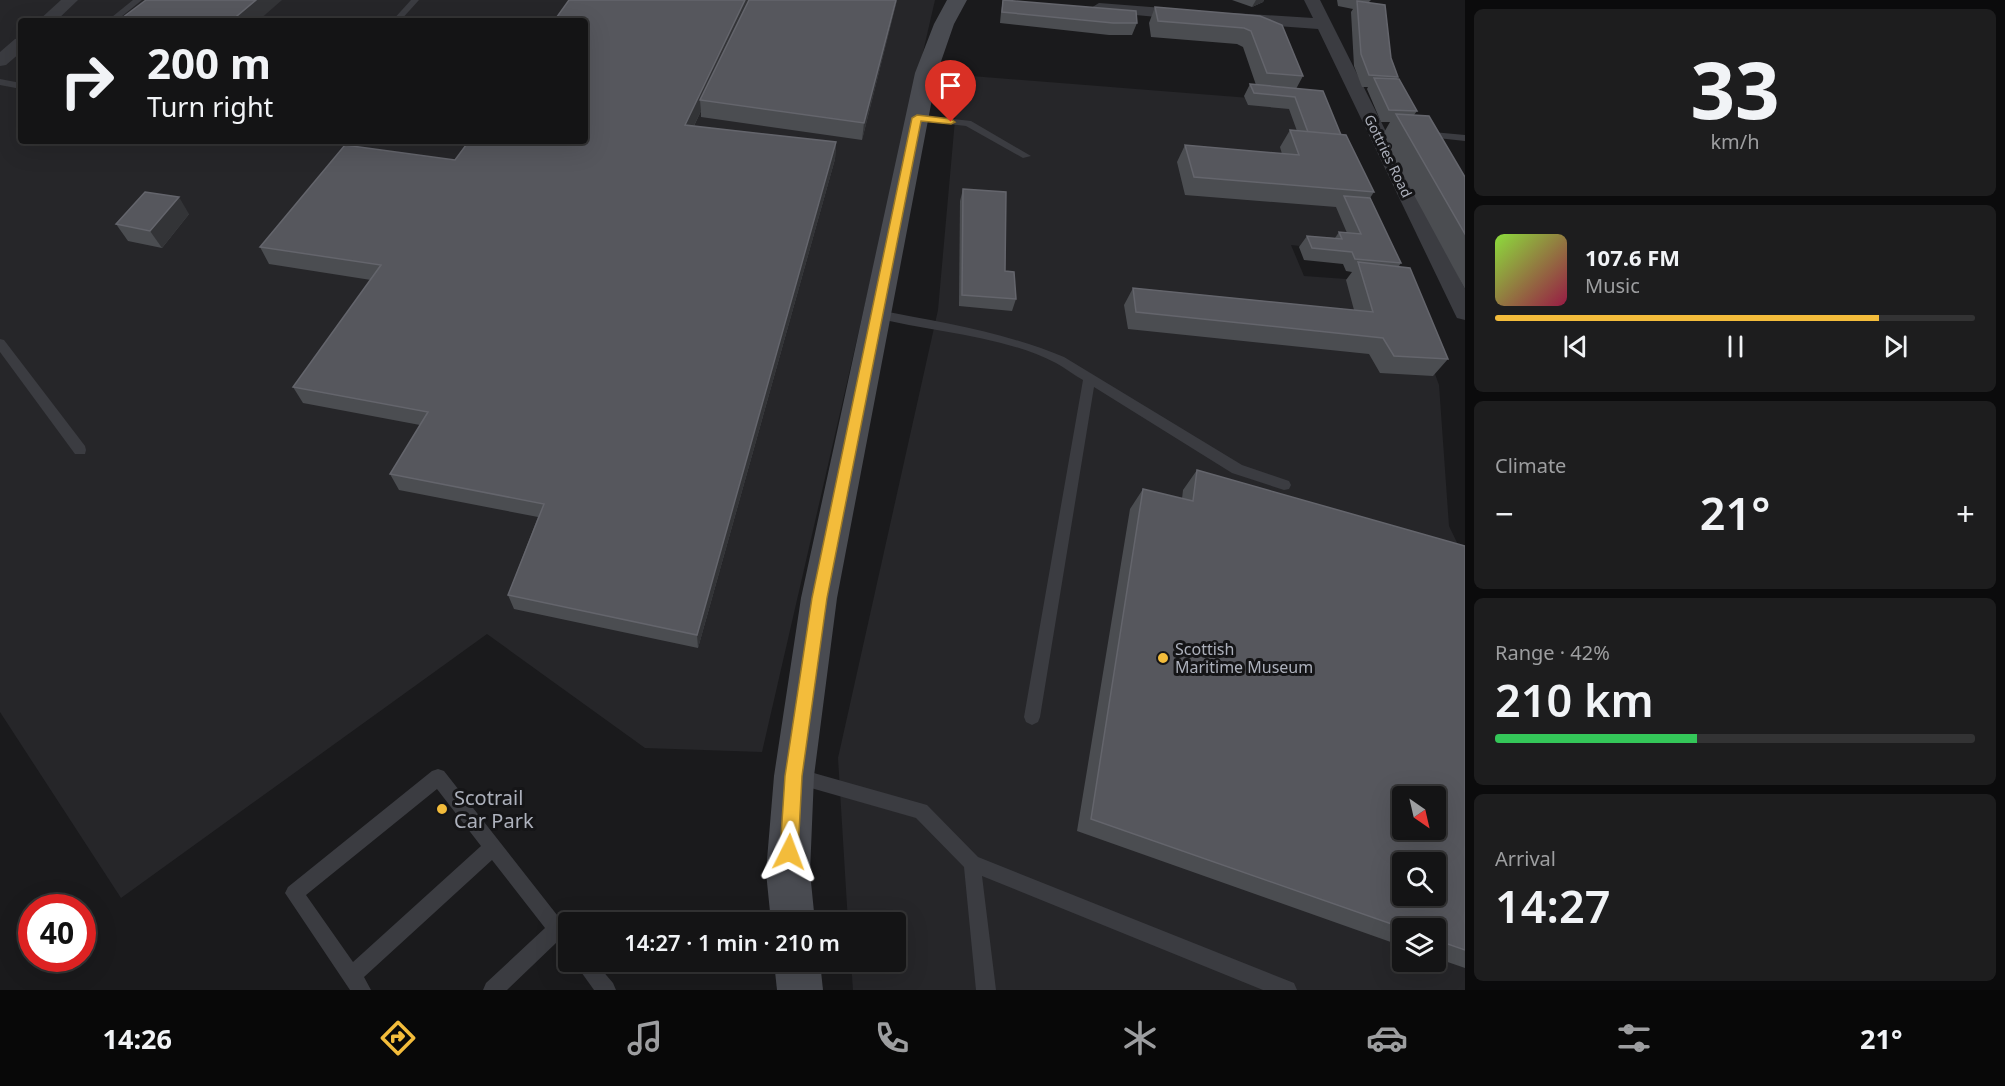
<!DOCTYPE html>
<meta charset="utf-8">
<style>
body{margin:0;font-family:"Noto Sans",sans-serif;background:#1d1d1e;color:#f1f3f6;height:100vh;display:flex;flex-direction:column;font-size:22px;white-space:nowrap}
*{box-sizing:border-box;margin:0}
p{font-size:20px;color:#9d9ea0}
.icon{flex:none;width:33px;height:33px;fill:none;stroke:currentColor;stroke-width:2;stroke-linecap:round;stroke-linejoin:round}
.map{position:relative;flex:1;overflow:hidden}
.drawer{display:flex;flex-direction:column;gap:9px;padding:9px;background:#0b0b0c;width:540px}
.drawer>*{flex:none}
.banner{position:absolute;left:18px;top:18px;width:570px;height:126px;border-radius:6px;box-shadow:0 6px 24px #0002,0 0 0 2px #333334;background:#141415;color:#f1f3f6;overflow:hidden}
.needle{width:39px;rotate:146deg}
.buttons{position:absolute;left:1392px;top:786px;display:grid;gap:12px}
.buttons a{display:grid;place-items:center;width:54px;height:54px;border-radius:6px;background:#141415;box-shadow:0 6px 24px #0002,0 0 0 2px #333334;font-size:30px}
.speed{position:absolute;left:18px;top:894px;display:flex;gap:12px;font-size:30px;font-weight:700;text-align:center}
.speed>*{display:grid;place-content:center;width:78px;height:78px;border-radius:50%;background:#141415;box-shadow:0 6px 24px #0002,0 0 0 2px #333334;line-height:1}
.speed .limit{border:9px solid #d22;background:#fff;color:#111}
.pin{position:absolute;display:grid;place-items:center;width:51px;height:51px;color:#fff;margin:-62px -26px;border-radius:50% 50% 50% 0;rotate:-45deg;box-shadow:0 0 6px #0007}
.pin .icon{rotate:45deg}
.me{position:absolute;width:66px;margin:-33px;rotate:3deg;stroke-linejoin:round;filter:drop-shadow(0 0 4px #0008)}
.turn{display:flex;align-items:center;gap:21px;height:126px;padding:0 30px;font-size:27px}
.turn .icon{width:78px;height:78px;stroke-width:2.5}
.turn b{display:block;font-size:42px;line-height:51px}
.big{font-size:45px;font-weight:600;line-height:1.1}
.drawer .tile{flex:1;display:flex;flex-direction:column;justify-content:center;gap:9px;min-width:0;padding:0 21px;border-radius:9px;background:#1d1d1e}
.drawer .dial{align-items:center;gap:0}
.dial b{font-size:78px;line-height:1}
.song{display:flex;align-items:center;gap:18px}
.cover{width:72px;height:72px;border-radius:9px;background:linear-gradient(135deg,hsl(90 70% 55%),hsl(340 70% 35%))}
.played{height:6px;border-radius:3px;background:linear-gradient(90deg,#f3bc3b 80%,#333334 80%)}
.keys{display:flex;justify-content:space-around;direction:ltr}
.heat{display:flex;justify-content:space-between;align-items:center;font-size:33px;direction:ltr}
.charge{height:9px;border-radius:4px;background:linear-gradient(90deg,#34c759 42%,#333334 0)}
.trip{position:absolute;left:558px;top:912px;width:348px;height:60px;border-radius:6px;background:#141415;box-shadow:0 6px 24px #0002,0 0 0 2px #333334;font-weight:600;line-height:60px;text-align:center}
.dock{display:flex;height:96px;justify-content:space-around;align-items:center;background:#080808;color:#9d9ea0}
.dock .icon{width:42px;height:42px}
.dock .active{color:#f3bc3b}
.dock b{font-size:27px;color:#f1f3f6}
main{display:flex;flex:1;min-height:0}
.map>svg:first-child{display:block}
.built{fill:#262629;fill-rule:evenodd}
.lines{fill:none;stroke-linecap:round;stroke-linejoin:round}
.lane{fill:#3b3c41;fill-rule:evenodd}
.street{fill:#3b3c41;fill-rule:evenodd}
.secondary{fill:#494b51;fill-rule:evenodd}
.wall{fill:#4b4d51}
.shaded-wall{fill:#333437}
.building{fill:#56575d;stroke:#64656c;stroke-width:1.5;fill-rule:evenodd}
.route{fill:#f3bc3b;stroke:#9e7a26;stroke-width:1.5}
.poi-dot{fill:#f3bc3b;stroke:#151517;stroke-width:2}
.labels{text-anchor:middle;stroke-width:6;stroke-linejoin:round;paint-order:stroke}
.far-street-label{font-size:14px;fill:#adb1bc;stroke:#151517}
.poi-label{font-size:16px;fill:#adb1bc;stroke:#151517;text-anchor:start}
.near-poi-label{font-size:20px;fill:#adb1bc;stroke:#151517;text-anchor:start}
</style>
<main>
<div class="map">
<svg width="1465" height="990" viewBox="0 0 1465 990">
<rect width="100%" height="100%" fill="#1a1a1c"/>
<g class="built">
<path d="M0 0H935L762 752 645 748 487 634 121 898 0 712ZM21 21H585V141H21Z"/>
<path d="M959 75 1324 104 1389 256 1291 245 1304 276 1402 283 1439 385 1449 526 1465 559V990H853L851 962H896V922H848L838 758 938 310ZM1402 796H1436V830H1402ZM1402 862H1436V896H1402ZM1402 928H1436V962H1402Z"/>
</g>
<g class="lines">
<g class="lane">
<path d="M133 0H142L116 21H107Z"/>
<path d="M411 0H419L400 21H392Z"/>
<path d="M0 79 21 83V89L0 85Z"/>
<path d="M917 115 971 121 1031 156 1023 158 966 126 914 120 912 118Z"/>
<path d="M1422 131 1465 135V141L1419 136 1417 134Z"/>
<path d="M216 141H262L257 144H221Z"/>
<path d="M877 310C941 322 1004 332 1064 357L1242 465 1289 481 1291 485 1289 489 1284 490 1232 473 1094 387 1040 717 1038 722 1032 725 1026 722 1024 717 1083 380C1074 375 1065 368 1056 363 999 334 933 333 873 317L871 314Z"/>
<path d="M0 339 4 340 85 446 86 450 85 454H75L0 352Z"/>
<path d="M796 768 927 805 978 857 1294 983 1297 990H1263L982 876 996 990H976L964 867 916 818 790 782 788 776 790 770Z"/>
<path d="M438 769 444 771 568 929V952L561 950 556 943 507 990H483L486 983 545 928 492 860 364 977 371 990H350L285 893 288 887 432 771ZM437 789 481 846 353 962 306 895Z"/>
<path d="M574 962H595L613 983 616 990H594Z"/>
</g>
<g class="street">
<path d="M61 0H78L56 21H38Z"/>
<path d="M1304 0H1320L1465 289V320L1457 318 1454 312 1318 29 1233 23 1225 18 1233 13 1313 18Z"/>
<path d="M1099 3 1189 10 1197 15 1189 20 1093 11 1091 8Z"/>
<path d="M21 38V52L6 65 0 66V52L15 39Z"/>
</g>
<g class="secondary">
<path d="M947 0H967L954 24 937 73 837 598 814 776 810 872 815 922H771L766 872 774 776 801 598 915 73 934 24Z"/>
<path d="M774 962H820L823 990H777Z"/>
</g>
</g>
<g class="wall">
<path d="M569 0H897L862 140 701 117V111L694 126 836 142 835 159 698 648 514 609 508 595 538 517 399 490 390 474 420 425 303 403 293 387 371 280 269 264 260 247 455 160Z"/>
<path d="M1003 0 1137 23 1132 35H1109L1000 23 1001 12Z"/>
<path d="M1232 0H1264L1263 2 1252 7Z"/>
<path d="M1337 0H1371L1369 2 1391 58 1398 77 1397 79 1417 111 1414 115 1465 177V289L1382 136 1390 122H1381L1367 89 1368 87H1362L1354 66 1351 12 1353 9 1338 6Z"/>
<path d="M1155 7 1260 16 1303 76 1296 89 1341 135 1374 192 1370 198 1401 263 1399 266 1448 359 1433 376 1380 373 1369 354 1128 329 1124 305 1133 288 1354 310 1346 280 1352 272 1346 271 1343 264 1304 260 1299 247 1307 236 1335 238 1339 232 1347 233 1336 207 1185 195 1177 162 1185 145 1282 154 1280 147 1290 130 1297 131 1289 109 1248 105 1244 96 1250 84 1256 85 1243 47 1237 44 1151 37 1149 23Z"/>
<path d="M963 189 1005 271 1016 299 1012 311 959 306 960 201Z"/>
<path d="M189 214 162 248 128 241 116 224Z"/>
<path d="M1197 470 1465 546V968L1436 958V928H1402V946L1077 831 1130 509 1143 489 1182 499 1183 490Z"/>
</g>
<g class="shaded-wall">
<path d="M256 0H282L258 21H231Z"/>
<path d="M745 0H752L700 100 701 111 686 142 685 125Z"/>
<path d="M896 0H897L862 140 864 123Z"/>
<path d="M1256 0H1264L1263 2 1252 7Z"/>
<path d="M836 142 835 159 698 648 697 635Z"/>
<path d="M179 197 189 214 162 248 150 231Z"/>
</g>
<g class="building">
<path d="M146 0H256L231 21H118Z"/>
<path d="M569 0H745L685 125 836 142 697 635 508 595 544 504 390 474 428 412 293 387 381 265 260 247 345 145 455 160 469 141H585V21H554Z"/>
<path d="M749 0H896L864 123 700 100Z"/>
<path d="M1003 0 1136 11 1137 23H1113L1002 12Z"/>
<path d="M1357 1 1385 5 1391 58 1398 77 1369 75 1361 54Z"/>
<path d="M1155 7 1260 16 1282 25 1303 76 1267 73 1251 31 1244 28 1158 21Z"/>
<path d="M1374 78 1399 79 1417 111 1389 110Z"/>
<path d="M1250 84 1323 91 1341 135 1308 132 1295 97 1254 93Z"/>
<path d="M1396 114 1429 116 1465 177V234Z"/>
<path d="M1290 130 1346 135 1374 192 1194 177 1185 145 1299 155Z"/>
<path d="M963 189 1006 192 1005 271 1014 272 1016 299 962 295Z"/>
<path d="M145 192 179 197 150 231 116 224Z"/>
<path d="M1344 196 1370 198 1401 263 1355 259 1352 252 1312 248 1307 236 1342 239 1339 232 1361 234Z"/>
<path d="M1358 262 1410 268 1448 359 1394 356 1383 338 1136 312 1133 288 1373 312Z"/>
<path d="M1197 470 1465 546V950L1436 940V928H1403L1091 819 1143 489 1193 501ZM1402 796H1436V830H1402ZM1402 862H1436V896H1402Z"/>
</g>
<path class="route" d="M917 115 951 119 955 122 951 124 921 121 827 598 802 776 798 852 796 859 789 861 783 859 780 852 785 776 812 598 912 118Z"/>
<g class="poi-dot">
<circle cx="1163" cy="658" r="6"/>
<circle cx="442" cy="809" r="6"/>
</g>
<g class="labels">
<g class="far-street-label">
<text transform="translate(1388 156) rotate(64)" y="5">Gottries Road</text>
</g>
<g class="poi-label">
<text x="1175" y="655">Scottish<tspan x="1175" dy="18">Maritime Museum</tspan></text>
</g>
<g class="near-poi-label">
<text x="454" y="805">Scotrail<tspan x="454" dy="23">Car Park</tspan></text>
</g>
</g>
</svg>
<div class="buttons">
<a><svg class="needle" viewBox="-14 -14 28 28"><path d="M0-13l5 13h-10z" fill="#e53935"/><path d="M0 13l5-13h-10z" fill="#9d9ea0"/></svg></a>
<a><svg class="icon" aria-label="search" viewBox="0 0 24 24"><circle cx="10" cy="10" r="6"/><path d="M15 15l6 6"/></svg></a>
<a><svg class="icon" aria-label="layers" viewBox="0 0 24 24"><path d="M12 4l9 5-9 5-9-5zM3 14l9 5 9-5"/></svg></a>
</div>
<div class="speed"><div class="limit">40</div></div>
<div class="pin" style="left:951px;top:122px;background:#d93025"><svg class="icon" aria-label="arrive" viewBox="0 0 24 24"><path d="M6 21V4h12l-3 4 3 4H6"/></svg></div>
<svg class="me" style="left:789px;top:852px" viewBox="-20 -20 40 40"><path d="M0-17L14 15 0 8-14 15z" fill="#f3bc3b" stroke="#fff" stroke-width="4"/></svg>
<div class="trip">14:27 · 1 min · 210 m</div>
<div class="banner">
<div class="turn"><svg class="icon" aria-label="right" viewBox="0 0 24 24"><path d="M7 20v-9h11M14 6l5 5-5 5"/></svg><div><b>200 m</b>Turn right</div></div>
</div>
</div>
<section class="drawer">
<div class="tile dial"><b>33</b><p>km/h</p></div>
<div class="tile">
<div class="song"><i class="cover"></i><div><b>107.6 FM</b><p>Music</p></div></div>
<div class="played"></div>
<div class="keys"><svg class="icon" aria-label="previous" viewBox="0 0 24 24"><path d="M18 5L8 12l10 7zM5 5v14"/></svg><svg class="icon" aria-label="pause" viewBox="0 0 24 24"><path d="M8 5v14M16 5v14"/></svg><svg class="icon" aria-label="next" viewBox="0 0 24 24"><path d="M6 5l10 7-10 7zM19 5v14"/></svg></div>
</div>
<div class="tile"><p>Climate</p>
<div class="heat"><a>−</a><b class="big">21°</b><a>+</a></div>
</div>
<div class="tile"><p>Range · 42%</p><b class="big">210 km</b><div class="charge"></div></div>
<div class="tile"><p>Arrival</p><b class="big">14:27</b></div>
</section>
</main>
<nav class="dock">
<b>14:26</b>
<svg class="icon active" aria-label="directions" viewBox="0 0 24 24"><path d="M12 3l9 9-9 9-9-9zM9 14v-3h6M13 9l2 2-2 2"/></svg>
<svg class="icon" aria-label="music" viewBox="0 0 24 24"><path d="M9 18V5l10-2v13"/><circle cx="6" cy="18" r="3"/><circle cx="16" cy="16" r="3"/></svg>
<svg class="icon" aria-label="phone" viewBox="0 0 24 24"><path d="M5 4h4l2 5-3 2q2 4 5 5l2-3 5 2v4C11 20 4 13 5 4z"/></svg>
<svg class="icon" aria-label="climate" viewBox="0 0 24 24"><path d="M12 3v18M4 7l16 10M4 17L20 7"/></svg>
<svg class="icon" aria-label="car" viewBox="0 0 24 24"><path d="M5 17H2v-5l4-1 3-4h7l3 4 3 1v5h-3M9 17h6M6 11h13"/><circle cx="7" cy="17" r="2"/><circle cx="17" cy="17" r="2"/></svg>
<svg class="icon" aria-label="filters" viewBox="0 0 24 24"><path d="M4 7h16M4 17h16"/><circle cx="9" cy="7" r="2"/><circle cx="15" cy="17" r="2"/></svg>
<b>21°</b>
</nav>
